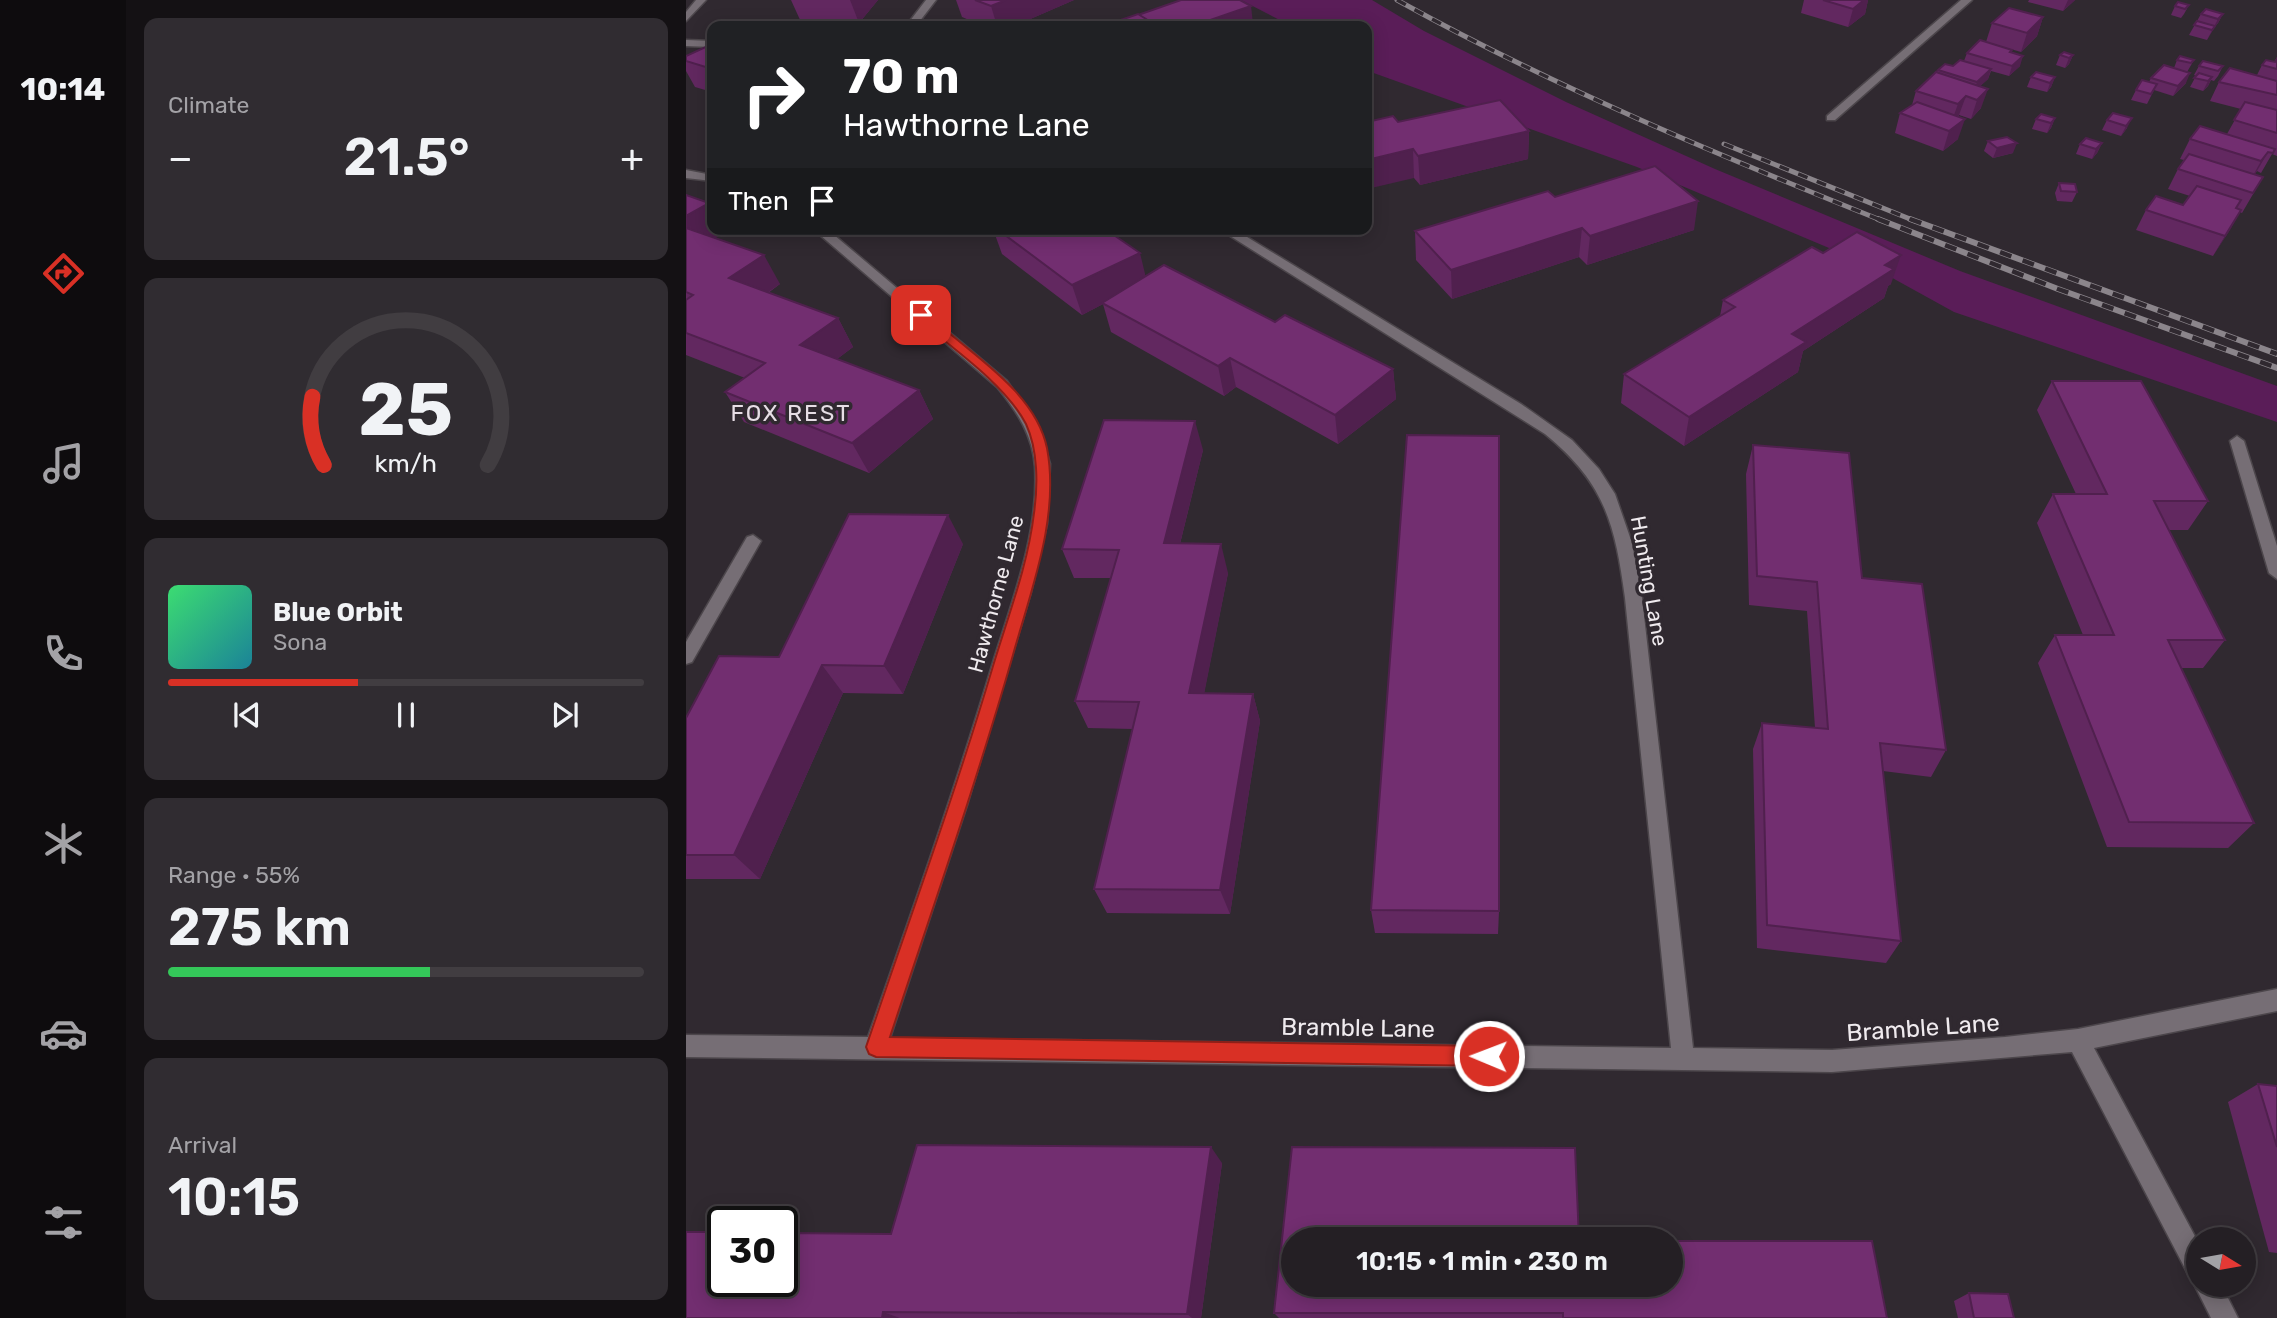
<!DOCTYPE html>
<meta charset="utf-8">
<style>
body{margin:0;font-family:Rubik,sans-serif;background:#302c31;color:#f1f3f6;height:100vh;display:flex;flex-direction:column;font-size:26px;white-space:nowrap}
*{box-sizing:border-box;margin:0}
p{font-size:23px;color:#a3a2a6}
.icon{flex:none;width:38px;height:38px;fill:none;stroke:currentColor;stroke-width:2;stroke-linecap:round;stroke-linejoin:round}
.map{position:relative;flex:1;overflow:hidden}
.side{display:flex;flex-direction:column;gap:18px;padding:18px;background:#141114;width:560px}
.side>*{flex:none}
.guide{position:absolute;left:21px;top:21px;width:665px;height:214px;border-radius:14px;box-shadow:0 4px 18px #0003,0 0 0 2px #413d41;background:#202124;color:#fff;overflow:hidden}
.needle{width:46px;rotate:101deg}
.buttons{position:absolute;left:1500px;top:1227px;display:grid;gap:14px}
.buttons a{display:grid;place-items:center;width:70px;height:70px;border-radius:50%;background:#241f24;box-shadow:0 4px 18px #0003,0 0 0 2px #413d41;font-size:35px}
.speed{position:absolute;left:21px;top:1206px;display:flex;gap:14px;font-size:35px;font-weight:700;text-align:center}
.speed>*{display:grid;place-content:center;width:91px;height:91px;border-radius:50%;background:#241f24;box-shadow:0 4px 18px #0003,0 0 0 2px #413d41;line-height:1}
.speed .limit{border:4px solid #111;border-radius:10px;background:#fff;color:#111}
.pin{position:absolute;display:grid;place-items:center;width:60px;height:60px;color:#fff;margin:-30px;border-radius:14px;box-shadow:0 4px 10px #0006}
.me{position:absolute;width:77px;margin:-38px;rotate:271deg;stroke-linejoin:round;filter:drop-shadow(0 0 5px #0008)}
.turn{display:flex;align-items:center;gap:24px;height:147px;padding:0 21px;font-size:32px}
.turn .icon{width:91px;height:91px;stroke-width:2.5}
.turn b{display:block;font-size:49px;line-height:60px}
.then{display:flex;align-items:center;height:66px;padding:0 21px;background:#0003;gap:14px;font-size:26px}
.big{font-size:52px;font-weight:600;line-height:1.1}
.side .tile{flex:1;display:flex;flex-direction:column;justify-content:center;gap:10px;min-width:0;padding:0 24px;border-radius:14px;background:#302c31}
.side .dial{align-items:center;gap:0}
.dial svg{height:182px;overflow:visible;fill:none;stroke:#413d41;stroke-width:7;stroke-linecap:round;text-anchor:middle}
.dial text{fill:#f1f3f6;stroke:none}
.song{display:flex;align-items:center;gap:21px}
.cover{width:84px;height:84px;border-radius:10px;background:linear-gradient(135deg,hsl(140 70% 55%),hsl(190 70% 35%))}
.played{height:7px;border-radius:4px;background:linear-gradient(90deg,#d93025 40%,#413d41 40%)}
.keys{display:flex;justify-content:space-around;direction:ltr}
.heat{display:flex;justify-content:space-between;align-items:center;font-size:38px;direction:ltr}
.charge{height:10px;border-radius:5px;background:linear-gradient(90deg,#34c759 55%,#413d41 0)}
.trip{position:absolute;left:595px;top:1227px;width:402px;height:70px;border-radius:35px;background:#241f24;box-shadow:0 4px 18px #0003,0 0 0 2px #413d41;font-weight:600;line-height:70px;text-align:center}
main{display:flex;flex:1;min-height:0}
.dock{display:flex;flex-direction:column;width:126px;justify-content:space-around;align-items:center;background:#0e0c0e;color:#a3a2a6}
.dock .icon{width:49px;height:49px}
.dock .active{color:#d93025}
.dock b{font-size:32px;color:#f1f3f6}
.map>svg:first-child{display:block}
.green{fill:#5a1d58}
.lines{fill:none;stroke-linecap:round;stroke-linejoin:round}
.service-casing{stroke:#4c464b;stroke-width:3}
.minor-casing{stroke:#4c464b;stroke-width:3}
.service{fill:#766e75;fill-rule:evenodd}
.minor{fill:#766e75;fill-rule:evenodd}
.rail-far1-casing{stroke:#8b858b;stroke-width:5}
.rail-casing{stroke:#8b858b;stroke-width:6}
.rail-far1{stroke:#302930;stroke-width:3.5;stroke-dasharray:10;stroke-linecap:butt}
.rail{stroke:#302930;stroke-width:4.5;stroke-dasharray:12;stroke-linecap:butt}
.wall{fill:#622860}
.shaded-wall{fill:#50204e}
.building{fill:#722e70;stroke:#50204e;stroke-width:2}
.route{fill:#d93025;stroke:#8d1f18;stroke-width:2}
.labels{text-anchor:middle;stroke-width:7;stroke-linejoin:round;paint-order:stroke}
.street-label{font-size:21px;fill:#efeaee;stroke:#302930}
.neighbourhood-label{font-size:23px;letter-spacing:2px;fill:#e7dee6;stroke:#302930}
.near-street-label{font-size:24px;fill:#efeaee;stroke:#302930}
</style>
<main>
<nav class="dock">
<b>10:14</b>
<svg class="icon active" aria-label="directions" viewBox="0 0 24 24"><path d="M12 3l9 9-9 9-9-9zM9 14v-3h6M13 9l2 2-2 2"/></svg>
<svg class="icon" aria-label="music" viewBox="0 0 24 24"><path d="M9 18V5l10-2v13"/><circle cx="6" cy="18" r="3"/><circle cx="16" cy="16" r="3"/></svg>
<svg class="icon" aria-label="phone" viewBox="0 0 24 24"><path d="M5 4h4l2 5-3 2q2 4 5 5l2-3 5 2v4C11 20 4 13 5 4z"/></svg>
<svg class="icon" aria-label="climate" viewBox="0 0 24 24"><path d="M12 3v18M4 7l16 10M4 17L20 7"/></svg>
<svg class="icon" aria-label="car" viewBox="0 0 24 24"><path d="M5 17H2v-5l4-1 3-4h7l3 4 3 1v5h-3M9 17h6M6 11h13"/><circle cx="7" cy="17" r="2"/><circle cx="17" cy="17" r="2"/></svg>
<svg class="icon" aria-label="filters" viewBox="0 0 24 24"><path d="M4 7h16M4 17h16"/><circle cx="9" cy="7" r="2"/><circle cx="15" cy="17" r="2"/></svg>
</nav>
<section class="side">
<div class="tile"><p>Climate</p>
<div class="heat"><a>−</a><b class="big">21.5°</b><a>+</a></div>
</div>
<div class="tile dial"><svg viewBox="0 0 100 80">
<path d="M14 69A42 42 0 1 1 86 69"/>
<path d="M14 69A42 42 0 0 1 9 39" stroke="#d93025"/>
<text x="50" y="56" font-size="32" font-weight="700">25</text>
<text x="50" y="72" font-size="11">km/h</text>
</svg></div>
<div class="tile">
<div class="song"><i class="cover"></i><div><b>Blue Orbit</b><p>Sona</p></div></div>
<div class="played"></div>
<div class="keys"><svg class="icon" aria-label="previous" viewBox="0 0 24 24"><path d="M18 5L8 12l10 7zM5 5v14"/></svg><svg class="icon" aria-label="pause" viewBox="0 0 24 24"><path d="M8 5v14M16 5v14"/></svg><svg class="icon" aria-label="next" viewBox="0 0 24 24"><path d="M6 5l10 7-10 7zM19 5v14"/></svg></div>
</div>
<div class="tile"><p>Range · 55%</p><b class="big">275 km</b><div class="charge"></div></div>
<div class="tile"><p>Arrival</p><b class="big">10:15</b></div>
</section>
<div class="map">
<svg width="1591" height="1318" viewBox="0 0 1591 1318">
<rect width="100%" height="100%" fill="#302930"/>
<path class="green" d="M555 0H686L738 31 880 102 1029 169 1274 271 1591 386V422L1268 312 1181 264 951 167 682 71 681 26H605Z"/>
<g class="lines">
<defs>
<path id="service" d="M240 0H250L230 26H220Z"/>
<g id="minor">
<path d="M10 0H20L0 21V12Z"/>
<path d="M1275 0H1286L1149 120H1141V116Z"/>
<path d="M0 40 26 41V47L0 46Z"/>
<path d="M0 170 26 175V181L0 178Z"/>
<path d="M127 229H141L321 381 353 427 364 464 361 524 345 592 281 805 204 1038 985 1048 939 598C929 524 919 483 859 434L533 229H548L835 404 886 440 913 469 929 494 946 543 956 598 1007 1048 1146 1050 1319 1037 1392 1029 1591 989V1011L1408 1048 1512 1242V1284H1535L1552 1318H1525L1508 1284 1511 1279 1503 1276 1386 1052 1146 1072 0 1057V1035L182 1037C226 912 270 786 308 659 327 598 353 532 349 467 347 436 331 411 311 387Z"/>
<path d="M1551 436 1558 441 1591 546V579L1583 573 1544 441Z"/>
<path d="M67 535 75 541 6 662 0 664V642L61 537Z"/>
</g>
</defs>
<use href="#service" class="service-casing"/>
<use href="#minor" class="minor-casing"/>
<use href="#service" class="service"/>
<use href="#minor" class="minor"/>
<defs>
<g id="rail-far1">
<path d="M711 0C866 86 1032 155 1197 221"/>
<path d="M1038 144 1229 221"/>
</g>
<g id="rail">
<path d="M1192 219 1372 289 1591 368"/>
<path d="M1224 219 1591 354"/>
</g>
</defs>
<use href="#rail-far1" class="rail-far1-casing"/>
<use href="#rail" class="rail-casing"/>
<use href="#rail-far1" class="rail-far1"/>
<use href="#rail" class="rail"/>
</g>
<g class="wall">
<path d="M105 0H192L173 23 115 22Z"/>
<path d="M270 0H388L328 26H297L276 17Z"/>
<path d="M1118 0H1182L1179 14 1162 27 1115 13Z"/>
<path d="M1343 0H1389L1377 11 1342 2Z"/>
<path d="M1503 5 1498 14 1495 18 1485 15 1489 6Z"/>
<path d="M1515 14H1537L1532 23 1529 26 1521 40 1503 35Z"/>
<path d="M1357 17 1351 36 1335 52 1300 42 1306 23Z"/>
<path d="M26 44V92L9 87 0 71V56Z"/>
<path d="M1326 50 1325 53 1334 66 1323 76 1305 71 1302 79 1294 86 1295 108 1285 119 1273 115 1272 117V139L1257 151 1209 133 1214 113 1226 105 1230 91 1251 72 1252 70 1267 66 1278 61 1281 53Z"/>
<path d="M1374 55H1387L1383 64 1379 68 1370 65Z"/>
<path d="M1591 57V156L1586 154 1575 173 1571 171 1569 174 1577 177 1556 213 1554 212 1527 256 1450 230 1460 210 1497 205 1504 196 1482 189 1492 169 1498 160 1494 159 1504 139 1541 134 1555 109 1524 101 1533 82 1571 75 1576 65 1588 62Z"/>
<path d="M1491 60H1508L1501 72 1500 83 1487 96 1468 90 1461 104 1445 100 1450 90 1463 82 1465 78 1488 68Z"/>
<path d="M1513 66H1537L1532 76 1528 81 1525 80 1522 86 1517 91 1504 87 1510 76 1508 75Z"/>
<path d="M1345 77H1369L1365 87 1361 92 1341 87Z"/>
<path d="M1427 113 1441 128 1435 136 1416 130 1421 120Z"/>
<path d="M1369 118 1365 128 1361 133 1346 129 1350 119Z"/>
<path d="M712 122 843 131 842 159 734 185 728 178Z"/>
<path d="M1302 141 1327 153 1307 158 1298 151Z"/>
<path d="M1416 143 1411 153 1406 159 1390 154 1394 144Z"/>
<path d="M1373 183 1391 192 1386 202 1371 201 1369 193Z"/>
<path d="M0 195 23 203 26 209V229H38L39 232 29 238 94 284 82 293 152 318 167 347 151 359 233 390 247 419 183 473 58 422 39 392 59 378 0 355Z"/>
<path d="M869 197 1008 230 901 265 893 257 766 299 730 260 729 231Z"/>
<path d="M307 229H419L460 276 589 322 707 369 710 399 652 444 550 387 538 396 425 332 417 304 396 315 316 254Z"/>
<path d="M1137 253 1205 284 1202 286 1198 298 1117 351 1112 372 998 446 935 403 938 374 1034 316 1037 300Z"/>
<path d="M1366 381 1522 501 1502 530H1483L1539 640 1517 668H1495L1568 823 1542 848 1421 847 1352 663 1369 635H1397L1351 523 1367 494H1390L1351 410Z"/>
<path d="M1067 445 1176 578 1260 750 1245 777 1197 771 1215 941 1200 963 1071 948 1067 749 1076 723 1129 728 1121 611 1063 605 1060 474Z"/>
<path d="M517 450 494 544 542 573 518 693 567 694 574 721 544 914 421 913 408 889 447 729 402 728 389 701 425 578H388L376 549Z"/>
<path d="M277 544 217 694 157 693 74 879H0V718L93 657Z"/>
<path d="M685 910 813 911 812 934 689 933Z"/>
<path d="M1572 1084 1591 1086V1253L1583 1252 1542 1102Z"/>
<path d="M536 1163 515 1318H0L205 1234Z"/>
<path d="M607 1239 1201 1318H593L588 1313Z"/>
<path d="M1283 1293 1328 1318H1272L1268 1301Z"/>
</g>
<g class="shaded-wall">
<path d="M164 0H192L173 23Z"/>
<path d="M320 0H388L328 26H311L305 6Z"/>
<path d="M1178 0H1182L1179 14 1162 27 1167 9Z"/>
<path d="M1382 0H1389L1377 11Z"/>
<path d="M565 6 567 24 562 26H507Z"/>
<path d="M1537 14 1532 23 1529 26 1521 40 1532 19Z"/>
<path d="M1357 17 1351 36 1335 52 1341 33Z"/>
<path d="M1387 55 1383 64 1379 68 1383 58Z"/>
<path d="M1337 56 1334 66 1323 76 1326 66Z"/>
<path d="M1305 69 1302 79 1288 92 1291 82Z"/>
<path d="M1504 73 1500 83 1487 96 1492 86Z"/>
<path d="M1369 77 1365 87 1361 92 1364 83Z"/>
<path d="M1526 77 1522 86 1517 91 1522 81Z"/>
<path d="M1302 89 1295 108 1285 119 1291 100Z"/>
<path d="M1280 96 1273 115 1265 123 1272 104Z"/>
<path d="M1369 118 1365 128 1361 133 1365 123Z"/>
<path d="M1446 118 1441 128 1435 136 1440 126Z"/>
<path d="M1279 119 1272 139 1257 151 1263 131Z"/>
<path d="M843 131 842 159 734 185 732 156Z"/>
<path d="M1331 143 1327 153 1307 158 1311 148Z"/>
<path d="M1416 143 1411 153 1406 159 1410 149Z"/>
<path d="M727 149 728 178 681 189V160Z"/>
<path d="M1582 152 1571 171 1564 181 1575 161Z"/>
<path d="M1012 201 1008 230 901 265 904 236Z"/>
<path d="M23 203 26 209V229H38L39 232 5 253 0 245V216Z"/>
<path d="M1555 210 1544 230 1527 256 1539 236Z"/>
<path d="M896 228 893 257 766 299 765 270Z"/>
<path d="M454 253 461 282 416 303 417 304 396 315 386 285Z"/>
<path d="M78 255 94 284 60 307 43 278Z"/>
<path d="M1215 255 1205 284 1202 286 1198 298 1117 351 1112 372 998 446 1003 417 1106 334 1199 265Z"/>
<path d="M152 318 167 347 130 375 114 345Z"/>
<path d="M544 358 550 387 538 396 532 366Z"/>
<path d="M707 369 710 399 652 444 649 415Z"/>
<path d="M233 390 247 419 183 473 166 443Z"/>
<path d="M509 421 517 450 487 572 478 543Z"/>
<path d="M262 515 277 544 217 694 198 666Z"/>
<path d="M535 544 542 573 513 720 503 693Z"/>
<path d="M136 665 157 693 74 879 48 855Z"/>
<path d="M567 694 574 721 544 914 534 890Z"/>
<path d="M525 1147 536 1163 515 1318H506L501 1314Z"/>
<path d="M197 1312 214 1318H196Z"/>
</g>
<g class="building">
<path d="M289 0H320L305 6Z"/>
<path d="M495 0H554L565 6 507 26H479L473 22 468 24 452 15Z"/>
<path d="M1137 0H1178L1167 9Z"/>
<path d="M1492 2 1503 5 1499 9 1489 6Z"/>
<path d="M1323 8 1357 17 1341 33 1306 23Z"/>
<path d="M1520 9 1537 14 1532 19 1515 14Z"/>
<path d="M452 14 468 24 473 22 479 26H417Z"/>
<path d="M1511 21 1529 26 1526 30 1508 25Z"/>
<path d="M1294 40 1326 50 1324 52 1337 56 1326 66 1281 53Z"/>
<path d="M26 44V69L0 61V56Z"/>
<path d="M1378 52 1387 55 1383 58 1374 55Z"/>
<path d="M1494 56 1508 60 1505 63 1491 60Z"/>
<path d="M1591 59V69L1576 65 1580 60 1589 62Z"/>
<path d="M1274 60 1305 69 1291 82 1252 70 1259 64 1267 66Z"/>
<path d="M1517 61 1537 66 1532 71 1513 66Z"/>
<path d="M1478 65 1504 73 1492 86 1465 78Z"/>
<path d="M1544 68 1591 81V95L1533 82Z"/>
<path d="M1250 72 1302 89 1291 100 1280 96 1272 104 1230 91Z"/>
<path d="M1350 72 1369 77 1364 83 1345 77Z"/>
<path d="M1513 73 1526 77 1522 81 1508 78Z"/>
<path d="M1456 80 1471 84 1465 94 1450 90Z"/>
<path d="M814 100 843 131 732 156 727 149 681 160V122L707 116 712 122Z"/>
<path d="M1231 102 1279 119 1263 131 1214 113Z"/>
<path d="M1559 102 1591 110V133L1548 120Z"/>
<path d="M1427 113 1446 118 1440 126 1421 120Z"/>
<path d="M1355 114 1369 118 1365 123 1350 119Z"/>
<path d="M1514 126 1589 149 1587 153 1582 152 1575 161 1504 139Z"/>
<path d="M1321 137 1331 143 1311 148 1302 141Z"/>
<path d="M1400 138 1416 143 1410 149 1394 144Z"/>
<path d="M1503 154 1577 177 1567 193 1492 169Z"/>
<path d="M969 166 1012 201 904 236 896 228 765 270 729 231 862 191 869 197Z"/>
<path d="M1373 183 1389 184 1391 192 1375 191Z"/>
<path d="M1511 186 1555 200 1550 208 1555 210 1539 236 1460 210 1470 196 1497 205Z"/>
<path d="M0 195 23 203 0 216Z"/>
<path d="M0 228 78 255 43 278 152 318 114 345 233 390 166 443 39 392 79 363 0 333V300L7 295 0 292Z"/>
<path d="M311 229H419L454 253 386 285Z"/>
<path d="M1171 232 1215 255 1199 265 1208 269 1106 334 1120 342 1003 417 938 374 1049 307 1037 300 1126 247 1137 253Z"/>
<path d="M478 265 589 322 599 315 707 369 649 415 544 358 532 366 416 303Z"/>
<path d="M1366 381H1455L1522 501H1468L1539 640H1482L1568 823 1443 822 1369 635H1428L1367 494H1421Z"/>
<path d="M418 420 509 421 478 543 535 544 503 693 567 694 534 890 408 889 453 702 389 701 433 550 376 549Z"/>
<path d="M721 435 813 436V911L685 910Z"/>
<path d="M1067 445 1163 453 1176 578 1236 584 1260 750 1194 743 1215 941 1081 925 1076 723 1142 729 1131 582 1071 576Z"/>
<path d="M163 514 262 515 198 666 136 665 48 855H0V718L33 656 93 657Z"/>
<path d="M1572 1084 1591 1086V1147Z"/>
<path d="M231 1145 525 1147 501 1314 197 1312 196 1318H0V1232H37V1281H96V1233L205 1234Z"/>
<path d="M606 1147 889 1148 893 1239H607V1284H985V1241H1186L1201 1318H877V1313H588Z"/>
<path d="M1283 1293 1322 1294 1328 1318H1288Z"/>
</g>
<path class="route" d="M235 312C247 315 258 329 268 337 304 367 351 400 361 448 374 517 345 590 327 655 290 784 246 910 204 1037L803 1046 810 1049 813 1056 810 1063 803 1066 190 1057 183 1054 180 1047C223 920 269 794 307 666 322 616 342 565 348 513 352 485 352 450 340 424 319 384 265 347 230 318L229 315Z"/>
<g class="labels">
<g class="street-label">
<text transform="translate(963 581) rotate(80)" y="7">Hunting Lane</text>
<text transform="translate(310 594) rotate(-75)" y="7">Hawthorne Lane</text>
</g>
<g class="neighbourhood-label">
<text x="105" y="421">FOX REST</text>
</g>
<g class="near-street-label">
<text transform="translate(672 1028) rotate(1)" y="8">Bramble Lane</text>
<text transform="translate(1237 1028) rotate(-4)" y="8">Bramble Lane</text>
</g>
</g>
</svg>
<div class="buttons">
<a><svg class="needle" viewBox="-14 -14 28 28"><path d="M0-13l5 13h-10z" fill="#e53935"/><path d="M0 13l5-13h-10z" fill="#a3a2a6"/></svg></a>
</div>
<div class="speed"><div class="limit">30</div></div>
<div class="pin" style="left:235px;top:315px;background:#d93025"><svg class="icon" aria-label="arrive" viewBox="0 0 24 24"><path d="M6 21V4h12l-3 4 3 4H6"/></svg></div>
<svg class="me" style="left:803px;top:1056px" viewBox="-20 -20 40 40"><circle r="17" fill="#d93025" stroke="#fff" stroke-width="3"/><path d="M0-11L8 9 0 5-8 9z" fill="#fff"/></svg>
<div class="trip">10:15 · 1 min · 230 m</div>
<div class="guide">
<div class="turn"><svg class="icon" aria-label="right" viewBox="0 0 24 24"><path d="M7 20v-9h11M14 6l5 5-5 5"/></svg><div><b>70 m</b>Hawthorne Lane</div></div>
<div class="then">Then<svg class="icon" aria-label="arrive" viewBox="0 0 24 24"><path d="M6 21V4h12l-3 4 3 4H6"/></svg></div>
</div>
</div>
</main>
